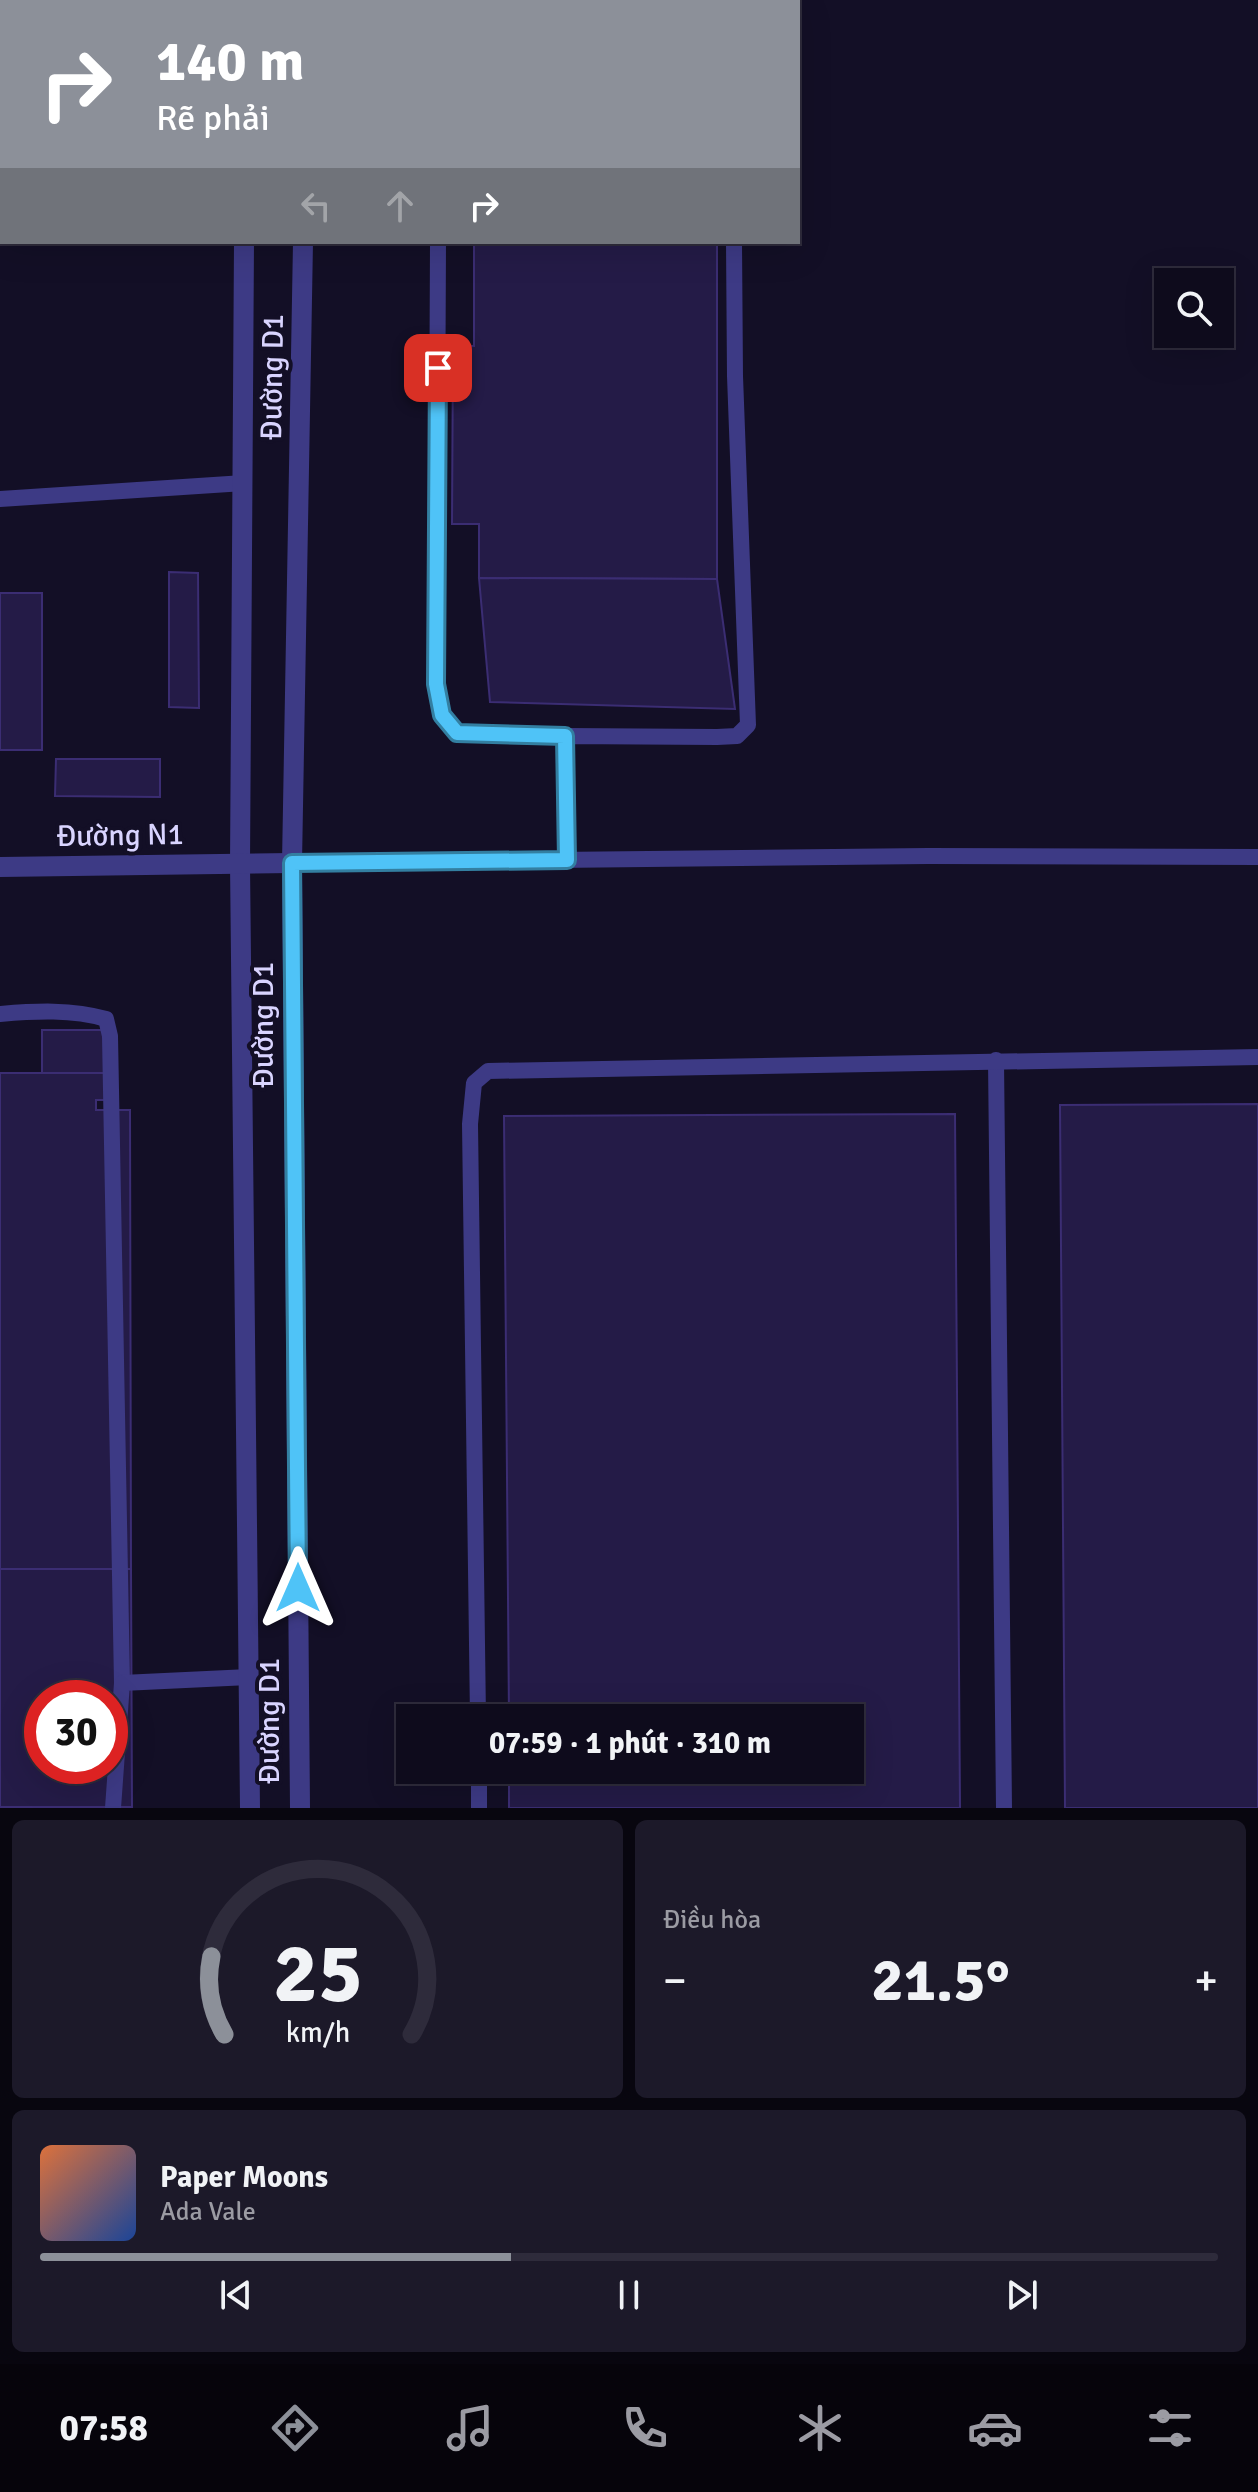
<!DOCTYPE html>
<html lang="vi">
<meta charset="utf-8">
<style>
body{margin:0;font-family:Signika,sans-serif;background:#1c1929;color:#f1f3f6;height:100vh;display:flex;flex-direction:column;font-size:30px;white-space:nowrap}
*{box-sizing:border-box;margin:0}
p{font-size:26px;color:#9b9ba3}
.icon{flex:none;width:44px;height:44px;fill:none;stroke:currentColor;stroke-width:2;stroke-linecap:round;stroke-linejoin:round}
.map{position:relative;height:1808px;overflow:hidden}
.side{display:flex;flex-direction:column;gap:12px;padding:12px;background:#08060f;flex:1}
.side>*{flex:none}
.banner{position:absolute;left:0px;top:0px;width:800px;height:244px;box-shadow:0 8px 32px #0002,0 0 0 2px #2e2b3b;background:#8c9099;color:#fff;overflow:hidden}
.controls{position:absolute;left:1154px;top:268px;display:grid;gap:16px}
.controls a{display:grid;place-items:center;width:80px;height:80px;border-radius:0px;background:#0e0b1c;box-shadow:0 8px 32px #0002,0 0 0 2px #2e2b3b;font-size:40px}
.speed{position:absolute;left:24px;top:1680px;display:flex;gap:16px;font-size:40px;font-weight:700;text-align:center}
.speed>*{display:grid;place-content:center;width:104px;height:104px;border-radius:50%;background:#0e0b1c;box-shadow:0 8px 32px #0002,0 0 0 2px #2e2b3b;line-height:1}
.speed .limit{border:12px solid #d22;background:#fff;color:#111}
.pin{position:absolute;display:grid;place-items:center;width:68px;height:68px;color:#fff;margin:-34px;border-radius:16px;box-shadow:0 4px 12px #0006}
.me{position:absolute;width:88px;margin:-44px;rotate:0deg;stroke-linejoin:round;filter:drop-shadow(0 0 6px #0008)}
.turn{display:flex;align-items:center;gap:28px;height:168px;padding:0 24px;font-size:36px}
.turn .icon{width:104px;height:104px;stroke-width:2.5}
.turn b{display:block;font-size:56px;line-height:68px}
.lanes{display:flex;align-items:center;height:76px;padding:0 24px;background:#0003;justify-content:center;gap:40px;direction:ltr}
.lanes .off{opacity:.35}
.big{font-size:60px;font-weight:700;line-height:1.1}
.side .tile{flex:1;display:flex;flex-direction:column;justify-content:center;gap:12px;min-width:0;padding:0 28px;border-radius:12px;background:#1c1929}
.side .dial{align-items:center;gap:0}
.dial svg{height:208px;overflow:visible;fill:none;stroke:#2e2b3b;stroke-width:7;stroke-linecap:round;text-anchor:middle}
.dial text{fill:#f1f3f6;stroke:none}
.song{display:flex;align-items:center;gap:24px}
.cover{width:96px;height:96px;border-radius:12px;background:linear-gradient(135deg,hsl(20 70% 55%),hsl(220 70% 35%))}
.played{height:8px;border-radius:4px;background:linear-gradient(90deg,#8c9099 40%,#2e2b3b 40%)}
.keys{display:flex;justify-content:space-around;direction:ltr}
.heat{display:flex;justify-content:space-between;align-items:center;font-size:44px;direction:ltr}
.side .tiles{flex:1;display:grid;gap:12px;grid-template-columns:1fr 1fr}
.tile:last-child{grid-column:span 2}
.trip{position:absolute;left:396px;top:1704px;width:468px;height:80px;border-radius:0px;background:#0e0b1c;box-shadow:0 8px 32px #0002,0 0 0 2px #2e2b3b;font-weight:700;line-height:80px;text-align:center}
.dock{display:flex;height:128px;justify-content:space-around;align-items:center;background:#06040b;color:#9b9ba3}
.dock .icon{width:56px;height:56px}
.dock .selected{color:#8c9099}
.dock b{font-size:36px;color:#f1f3f6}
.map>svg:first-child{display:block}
.building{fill:#241b47;stroke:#3b2d73;stroke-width:2;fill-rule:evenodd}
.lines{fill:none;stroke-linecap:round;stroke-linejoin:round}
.lane{stroke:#3d3a85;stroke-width:16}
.street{stroke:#3d3a85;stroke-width:20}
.route-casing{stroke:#337fa1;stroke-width:20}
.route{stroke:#4fc3f7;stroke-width:14}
.labels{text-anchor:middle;stroke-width:8;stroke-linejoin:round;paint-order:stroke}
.street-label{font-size:30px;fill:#d9d4ff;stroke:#130f26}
</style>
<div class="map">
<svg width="1258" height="1808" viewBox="0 0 1258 1808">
<rect width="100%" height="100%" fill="#130f26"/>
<g class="building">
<path d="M474 242H717V579L479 578V524H452L453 345 474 346Z"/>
<path d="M169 572 198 573 199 708 169 707Z"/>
<path d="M479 578 717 579 735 709 490 702Z"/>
<rect x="0" y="593" width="42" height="157"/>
<path d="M56 759H160V797L55 796Z"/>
<path d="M42 1030H109L108 1073H42Z"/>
<path d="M0 1073H108V1100H96V1110H130L131 1569H0Z"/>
<path d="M1258 1104V1808H1065L1060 1105Z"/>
<path d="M955 1114 960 1808H509V1770H850V1718H509L504 1116Z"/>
<path d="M0 1569H131L132 1807H0ZM42 1698H110V1766H42Z"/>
</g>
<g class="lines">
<g class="lane">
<path d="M440 2V0"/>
<path d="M737 2V0"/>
<path d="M0 87H2"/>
<path d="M438 242 436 684 442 715 457 733 565 736"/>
<path d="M0 499 244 483"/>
<path d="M567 860 565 736 717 737 737 736 748 725 735 376 734 242"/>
<path d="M292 863 928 856 1258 857"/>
<path d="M0 1014C35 1011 72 1009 106 1019L110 1036 122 1683"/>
<path d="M996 1060 1004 1808"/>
<path d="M478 1718 470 1124 474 1083 488 1071 1258 1057"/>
<path d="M479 1770V1808"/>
<path d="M113 1808 122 1683 249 1677"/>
</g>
<g class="street">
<path d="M245 2V0"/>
<path d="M305 2V0"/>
<path d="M244 242 240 864 250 1808"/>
<path d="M0 867 292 863"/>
<path d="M300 1808 292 863 303 242"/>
</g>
</g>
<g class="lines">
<defs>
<path id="route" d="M298 1588 292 863 567 860 565 736 457 733 442 715 436 684 438 368"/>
</defs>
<use href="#route" class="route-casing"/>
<use href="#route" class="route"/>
</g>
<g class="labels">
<g class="street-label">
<text transform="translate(272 377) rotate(-89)" y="10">Đường D1</text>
<text transform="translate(120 835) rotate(-1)" y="10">Đường N1</text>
<text transform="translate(263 1025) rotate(-90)" y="10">Đường D1</text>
<text transform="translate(269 1721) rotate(-90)" y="10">Đường D1</text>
</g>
</g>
</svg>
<div class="controls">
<a><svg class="icon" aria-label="search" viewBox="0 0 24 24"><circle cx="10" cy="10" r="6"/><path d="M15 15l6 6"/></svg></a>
</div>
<div class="speed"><div class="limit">30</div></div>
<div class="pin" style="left:438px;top:368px;background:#d93025"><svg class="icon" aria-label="arrive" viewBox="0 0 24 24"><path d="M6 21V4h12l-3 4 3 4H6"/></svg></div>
<svg class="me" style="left:298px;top:1588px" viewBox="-20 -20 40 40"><path d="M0-17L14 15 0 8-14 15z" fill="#4fc3f7" stroke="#fff" stroke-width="4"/></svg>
<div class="trip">07:59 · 1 phút · 310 m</div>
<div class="banner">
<div class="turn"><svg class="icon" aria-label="right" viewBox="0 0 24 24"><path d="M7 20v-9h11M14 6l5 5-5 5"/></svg><div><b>140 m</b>Rẽ phải</div></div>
<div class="lanes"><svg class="icon off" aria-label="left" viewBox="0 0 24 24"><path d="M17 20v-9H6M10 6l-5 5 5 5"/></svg><svg class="icon off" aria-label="ahead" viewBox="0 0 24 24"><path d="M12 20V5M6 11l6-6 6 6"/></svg><svg class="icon" aria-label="right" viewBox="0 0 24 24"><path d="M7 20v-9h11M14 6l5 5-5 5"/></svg></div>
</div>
</div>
<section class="side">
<div class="tiles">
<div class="tile dial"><svg viewBox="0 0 100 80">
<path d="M14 69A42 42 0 1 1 86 69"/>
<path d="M14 69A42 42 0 0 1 9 39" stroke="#8c9099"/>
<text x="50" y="56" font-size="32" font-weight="700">25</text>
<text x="50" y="72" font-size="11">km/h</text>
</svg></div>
<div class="tile"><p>Điều hòa</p>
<div class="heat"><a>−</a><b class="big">21.5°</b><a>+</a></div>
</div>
<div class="tile">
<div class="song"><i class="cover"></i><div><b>Paper Moons</b><p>Ada Vale</p></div></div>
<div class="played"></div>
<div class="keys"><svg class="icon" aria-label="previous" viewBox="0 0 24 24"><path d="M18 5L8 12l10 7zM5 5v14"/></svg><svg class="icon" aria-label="pause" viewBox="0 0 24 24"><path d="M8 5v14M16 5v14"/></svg><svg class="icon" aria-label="next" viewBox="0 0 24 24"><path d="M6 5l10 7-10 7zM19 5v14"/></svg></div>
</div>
</div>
</section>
<nav class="dock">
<b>07:58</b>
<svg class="icon selected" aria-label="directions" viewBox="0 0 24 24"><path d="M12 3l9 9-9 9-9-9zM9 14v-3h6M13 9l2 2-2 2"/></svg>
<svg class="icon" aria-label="music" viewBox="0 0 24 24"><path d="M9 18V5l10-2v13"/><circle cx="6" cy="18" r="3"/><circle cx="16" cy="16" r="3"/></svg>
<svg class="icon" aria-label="phone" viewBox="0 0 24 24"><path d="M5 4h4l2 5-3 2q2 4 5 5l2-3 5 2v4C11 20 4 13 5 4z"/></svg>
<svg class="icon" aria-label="climate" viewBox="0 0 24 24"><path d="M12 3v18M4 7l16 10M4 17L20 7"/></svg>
<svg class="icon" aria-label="car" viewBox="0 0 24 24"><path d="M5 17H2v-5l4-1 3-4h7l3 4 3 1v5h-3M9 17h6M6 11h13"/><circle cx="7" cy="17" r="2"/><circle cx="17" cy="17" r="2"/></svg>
<svg class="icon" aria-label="filters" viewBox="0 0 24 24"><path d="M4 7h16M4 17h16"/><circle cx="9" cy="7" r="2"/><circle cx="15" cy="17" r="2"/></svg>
</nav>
